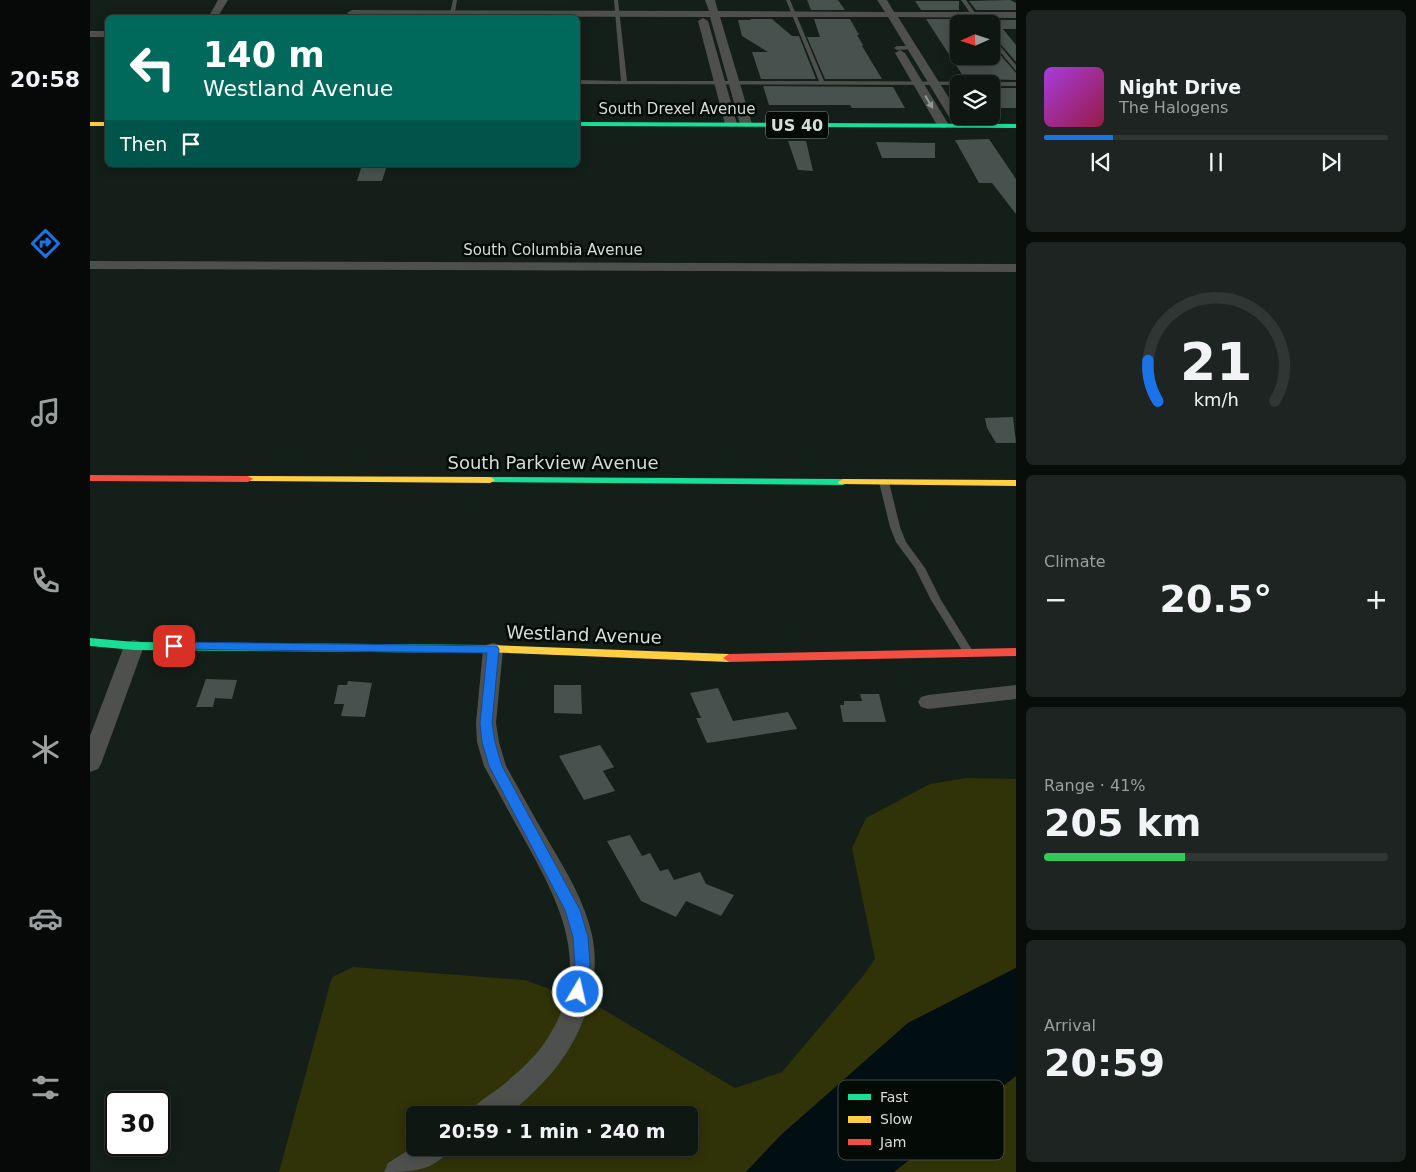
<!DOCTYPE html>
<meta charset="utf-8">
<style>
body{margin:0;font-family:"DejaVu Sans",sans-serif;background:#1d2421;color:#f1f3f6;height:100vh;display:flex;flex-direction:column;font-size:19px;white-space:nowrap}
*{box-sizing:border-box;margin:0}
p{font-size:16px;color:#9b9fa0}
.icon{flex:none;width:28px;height:28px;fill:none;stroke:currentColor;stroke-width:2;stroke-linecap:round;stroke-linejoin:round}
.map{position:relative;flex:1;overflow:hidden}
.drawer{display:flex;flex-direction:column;gap:10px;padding:10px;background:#080d0a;width:400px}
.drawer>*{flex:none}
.hud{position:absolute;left:15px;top:15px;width:475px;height:152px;border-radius:8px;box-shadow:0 2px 12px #0003,0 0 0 1px #2f3633;background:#00695c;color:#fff;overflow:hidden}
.needle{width:32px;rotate:267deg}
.fabs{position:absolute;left:860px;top:15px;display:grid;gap:10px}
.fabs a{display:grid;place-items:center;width:50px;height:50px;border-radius:8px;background:#0f1713;box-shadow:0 2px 12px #0003,0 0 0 1px #2f3633;font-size:25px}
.speed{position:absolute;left:15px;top:1091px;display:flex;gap:10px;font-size:25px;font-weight:700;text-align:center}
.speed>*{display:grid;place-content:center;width:65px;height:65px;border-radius:50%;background:#0f1713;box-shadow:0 2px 12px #0003,0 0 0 1px #2f3633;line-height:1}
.speed .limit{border:2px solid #111;border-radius:8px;background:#fff;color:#111}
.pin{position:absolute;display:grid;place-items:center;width:42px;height:42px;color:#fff;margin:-21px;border-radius:10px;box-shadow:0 2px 8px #0006}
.me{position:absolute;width:55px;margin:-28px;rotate:9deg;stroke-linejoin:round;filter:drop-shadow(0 0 4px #0008)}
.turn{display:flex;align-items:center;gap:18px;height:105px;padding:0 15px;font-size:22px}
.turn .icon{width:65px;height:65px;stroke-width:2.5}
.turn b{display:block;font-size:35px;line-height:42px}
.then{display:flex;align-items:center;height:48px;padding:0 15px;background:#0003;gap:10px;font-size:19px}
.big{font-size:38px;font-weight:600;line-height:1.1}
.drawer .widget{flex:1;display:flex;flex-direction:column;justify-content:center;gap:8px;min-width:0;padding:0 18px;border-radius:8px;background:#1d2421}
.drawer .dial{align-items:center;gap:0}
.dial svg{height:130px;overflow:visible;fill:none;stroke:#2f3633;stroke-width:7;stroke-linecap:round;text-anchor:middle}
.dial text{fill:#f1f3f6;stroke:none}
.song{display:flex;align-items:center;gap:15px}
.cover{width:60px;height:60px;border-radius:8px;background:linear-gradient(135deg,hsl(280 70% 55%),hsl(340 70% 35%))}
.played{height:5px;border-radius:2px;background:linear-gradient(90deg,#1a73e8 20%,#2f3633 20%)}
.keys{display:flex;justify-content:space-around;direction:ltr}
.heat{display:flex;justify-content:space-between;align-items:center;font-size:28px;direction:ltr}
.charge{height:8px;border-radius:4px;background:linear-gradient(90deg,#34c759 41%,#2f3633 0)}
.trip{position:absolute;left:316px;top:1106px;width:292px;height:50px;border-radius:8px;background:#0f1713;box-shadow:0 2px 12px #0003,0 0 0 1px #2f3633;font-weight:600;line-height:50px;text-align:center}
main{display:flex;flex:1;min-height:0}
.tabs{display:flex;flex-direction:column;width:90px;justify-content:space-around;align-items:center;background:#060908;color:#9b9fa0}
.tabs .icon{width:35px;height:35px}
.tabs .on{color:#1a73e8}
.tabs b{font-size:22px;color:#f1f3f6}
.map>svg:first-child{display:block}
.green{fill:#303208;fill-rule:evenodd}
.water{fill:#020f12}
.building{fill:#47514e}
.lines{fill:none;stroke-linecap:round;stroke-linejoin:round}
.lane{fill:#4d504d;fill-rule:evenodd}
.street{fill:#4d504d;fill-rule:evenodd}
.fast{fill:#16e098;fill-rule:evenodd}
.slow{fill:#ffcf43;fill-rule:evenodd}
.jam{fill:#f24e42;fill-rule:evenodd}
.oneway{fill:#909892}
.route{fill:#1a73e8;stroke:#114b97}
.labels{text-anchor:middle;stroke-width:5;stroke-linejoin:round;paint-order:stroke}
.far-street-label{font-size:15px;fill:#d3dfd8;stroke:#040b07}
.shield{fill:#040b07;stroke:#959f99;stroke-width:1}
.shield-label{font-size:16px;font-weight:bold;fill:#d3dfd8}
.street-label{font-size:18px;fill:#d3dfd8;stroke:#040b07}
.key{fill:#040b07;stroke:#424b46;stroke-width:1}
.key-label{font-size:14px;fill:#d3dfd8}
</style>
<main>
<nav class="tabs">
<b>20:58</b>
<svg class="icon on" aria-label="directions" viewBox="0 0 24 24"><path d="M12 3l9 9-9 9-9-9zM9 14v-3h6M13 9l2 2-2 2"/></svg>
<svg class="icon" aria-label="music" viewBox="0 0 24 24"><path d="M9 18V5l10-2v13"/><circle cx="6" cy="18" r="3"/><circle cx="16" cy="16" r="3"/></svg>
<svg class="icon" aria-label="phone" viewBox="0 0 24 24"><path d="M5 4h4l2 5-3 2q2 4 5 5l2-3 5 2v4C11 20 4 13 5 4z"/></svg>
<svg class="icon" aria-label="climate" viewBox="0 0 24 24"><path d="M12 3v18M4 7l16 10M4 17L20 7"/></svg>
<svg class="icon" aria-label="car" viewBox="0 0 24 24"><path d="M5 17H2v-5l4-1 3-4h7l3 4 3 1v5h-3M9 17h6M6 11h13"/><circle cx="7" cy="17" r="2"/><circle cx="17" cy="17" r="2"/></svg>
<svg class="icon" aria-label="filters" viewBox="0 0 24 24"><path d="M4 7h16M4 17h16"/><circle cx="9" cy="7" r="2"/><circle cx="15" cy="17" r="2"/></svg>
</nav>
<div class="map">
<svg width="926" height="1172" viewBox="0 0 926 1172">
<rect width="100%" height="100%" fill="#141f19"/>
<g class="green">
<path d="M876 778 926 779V968L818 1023 691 1135 656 1172H189L242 977 263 967 434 980 506 1005 645 1088 692 1072 773 976 785 959 762 848 776 818 840 784ZM325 1115H600V1148H325Z"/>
<path d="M926 1010V1172H717Z"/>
</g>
<path class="water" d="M926 968V1076L804 1172H656L691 1135 818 1023Z"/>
<g class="building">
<path d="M717 0H748L755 10H721Z"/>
<path d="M920 0 926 3V10H886L879 1Z"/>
<path d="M825 1H869V10H831Z"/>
<path d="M660 19H682L702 36H709L726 79H671L662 52H678L652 36 648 20H661Z"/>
<path d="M724 19H760L769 35H767L773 45 772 46 792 79H735L717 37H730Z"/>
<path d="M836 19H869V56L901 64V44L926 73V80L875 79Z"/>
<path d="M894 20H926V29H913L926 45V62L901 33V24H897Z"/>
<path d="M673 86 803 87 815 108H762L760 105H679Z"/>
<rect x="901" y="88" width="25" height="20"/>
<path d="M899 139 926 179V214L902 183H889L865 140Z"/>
<path d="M698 141H716L723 171 708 170Z"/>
<path d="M786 142 845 143V158H792Z"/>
<path d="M272 165H297L292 181H267Z"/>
<path d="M923 417 926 443H906L897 428 895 418Z"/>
<path d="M116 679 147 680 142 699 125 698 123 707H106Z"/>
<path d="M258 681 282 683 275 717 251 716 254 704H244L248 685H257Z"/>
<path d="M464 685H491L492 714 464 713Z"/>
<path d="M628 688 643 721 698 712 707 729 617 743 606 718H611L600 693Z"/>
<path d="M770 694H789L796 722H753L750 705H754V701H772Z"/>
<path d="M510 745 524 767 513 771 525 791 494 800 469 756Z"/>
<path d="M540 835 552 856 560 853 570 871 578 869 584 880 610 872 616 884 644 895 631 916 596 901 586 917 551 901 517 841Z"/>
</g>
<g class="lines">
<g class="lane">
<path d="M363 0H367L364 18H359Z"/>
<path d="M524 0H528L537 81H729L696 0H700L734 81 926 82V86H901V84H869V85L488 84V80L531 81Z"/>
<path d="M871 0H876L893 24H888Z"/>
<path d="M901 35 926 65V71L901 41Z"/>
<path d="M822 46 825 48 824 49 807 50 804 48 807 46Z"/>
<path d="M794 479 799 482 810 527 816 542 835 568 851 600 884 653 883 655H875L841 600 825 568 806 542 800 527 789 482Z"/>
</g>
<g class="street">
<path d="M128 0H138L127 18H118Z"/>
<path d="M615 0H625L628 11 795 12 787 0H797L804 12H926V18L808 17 876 125 870 128 864 125 798 17H630L662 124 656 127 650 124 620 17 262 16 257 13 262 10 619 11Z"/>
<path d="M613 18 618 21 647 124 645 126 641 127 635 124 608 21Z"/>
<rect x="0" y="31" width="18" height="6"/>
<path d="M810 50 815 53 859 125 857 127 853 128 847 125 805 53Z"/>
<path d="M0 261 926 264V272L0 269Z"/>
<path d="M44 640 51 642 54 646 11 764 8 769 0 772V736L34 646 37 642Z"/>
<path d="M403 643 410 645 413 649 406 723 409 742 416 766C430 791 444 817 459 842 476 871 495 902 502 935 512 980 494 1034 464 1070 456 1080 425 1113 414 1115 403 1117 390 1115 379 1115 386 1101 401 1095 413 1085 427 1073 442 1060 453 1045 503 974 475 913 438 846 423 820 409 793 394 766L387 742 386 723 393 649 396 645Z"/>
<path d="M926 685V699L838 709 831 707 828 702 831 697 838 695Z"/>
<path d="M325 1146V1148H359C346 1172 319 1172 294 1172L298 1163Z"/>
</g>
<g class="fast">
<path d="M488 122 926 124V128L488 126Z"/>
<path d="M400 477 753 479 758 482 753 485 396 482 395 480 396 478Z"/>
<path d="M0 638 44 642 400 645 406 649 400 653 44 650 0 646Z"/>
</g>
<g class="slow">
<rect x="0" y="122" width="18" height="4"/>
<path d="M158 476 400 477 405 480 400 483 154 481 153 479Z"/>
<path d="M753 479 926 480V486L749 484 748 482Z"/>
<path d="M400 645 639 654 645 658 639 662 396 652 394 649 396 646Z"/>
</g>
<g class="jam">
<path d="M0 475 158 476 163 479 158 482 0 481Z"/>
<path d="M926 648V656L639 662 633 658 639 654Z"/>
</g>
</g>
<defs><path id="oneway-solid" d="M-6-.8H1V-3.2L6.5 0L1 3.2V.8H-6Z" transform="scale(1.25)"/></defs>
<use class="oneway" href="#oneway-solid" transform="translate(839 102) rotate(59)"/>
<path class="route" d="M84 642 407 646 409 649 402 723 405 742 412 766 490 910 498 937 500 964 494 997 488 999 483 997 480 992 485 964 483 937 475 910 399 766 392 742 390 723 397 653 80 649 78 646 80 643Z"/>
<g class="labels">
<g class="far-street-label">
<text x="587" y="114">South Drexel Avenue</text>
<text x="463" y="255">South Columbia Avenue</text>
</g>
<rect class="shield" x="676" y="111.5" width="62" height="27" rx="4"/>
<g class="shield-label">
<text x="707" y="131">US 40</text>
</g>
<g class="street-label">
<text x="463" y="469">South Parkview Avenue</text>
<text transform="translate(494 635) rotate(2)" y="6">Westland Avenue</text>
</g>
</g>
<rect x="748" y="1080" width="166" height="80" rx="8" class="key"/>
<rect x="758" y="1094" width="23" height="6" fill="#16e098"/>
<rect x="758" y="1116" width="23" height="7" fill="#ffcf43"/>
<rect x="758" y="1139" width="23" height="6" fill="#f24e42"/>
<g class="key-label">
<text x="790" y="1102">Fast</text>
<text x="790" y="1124">Slow</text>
<text x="790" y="1147">Jam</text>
</g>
</svg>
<div class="fabs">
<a><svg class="needle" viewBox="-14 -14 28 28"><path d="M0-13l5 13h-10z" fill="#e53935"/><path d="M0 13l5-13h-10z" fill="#9b9fa0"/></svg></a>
<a><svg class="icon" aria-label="layers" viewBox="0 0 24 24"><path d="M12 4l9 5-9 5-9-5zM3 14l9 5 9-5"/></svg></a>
</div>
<div class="speed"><div class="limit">30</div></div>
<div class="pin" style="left:84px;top:646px;background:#d93025"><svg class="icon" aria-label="arrive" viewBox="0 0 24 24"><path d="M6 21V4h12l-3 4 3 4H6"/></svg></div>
<svg class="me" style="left:488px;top:992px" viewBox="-20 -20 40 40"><circle r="17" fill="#1a73e8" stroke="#fff" stroke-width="3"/><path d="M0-11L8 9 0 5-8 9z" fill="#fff"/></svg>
<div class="trip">20:59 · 1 min · 240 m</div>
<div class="hud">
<div class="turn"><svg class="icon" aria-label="left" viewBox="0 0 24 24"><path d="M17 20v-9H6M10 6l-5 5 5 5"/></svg><div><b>140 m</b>Westland Avenue</div></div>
<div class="then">Then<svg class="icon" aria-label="arrive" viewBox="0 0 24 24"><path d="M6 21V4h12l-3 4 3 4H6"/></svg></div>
</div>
</div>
<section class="drawer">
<div class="widget">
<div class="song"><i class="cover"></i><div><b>Night Drive</b><p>The Halogens</p></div></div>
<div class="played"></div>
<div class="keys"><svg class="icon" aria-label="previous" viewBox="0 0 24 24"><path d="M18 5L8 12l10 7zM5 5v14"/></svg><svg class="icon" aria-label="pause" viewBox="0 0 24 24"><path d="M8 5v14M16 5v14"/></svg><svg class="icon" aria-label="next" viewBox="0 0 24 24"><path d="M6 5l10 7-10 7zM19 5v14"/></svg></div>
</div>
<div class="widget dial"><svg viewBox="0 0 100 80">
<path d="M14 69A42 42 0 1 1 86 69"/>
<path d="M14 69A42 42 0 0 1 8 44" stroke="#1a73e8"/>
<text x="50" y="56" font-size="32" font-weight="700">21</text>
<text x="50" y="72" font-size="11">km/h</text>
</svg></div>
<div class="widget"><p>Climate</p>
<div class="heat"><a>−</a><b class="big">20.5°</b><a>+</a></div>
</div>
<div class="widget"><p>Range · 41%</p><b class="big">205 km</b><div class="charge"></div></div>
<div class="widget"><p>Arrival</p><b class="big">20:59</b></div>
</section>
</main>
